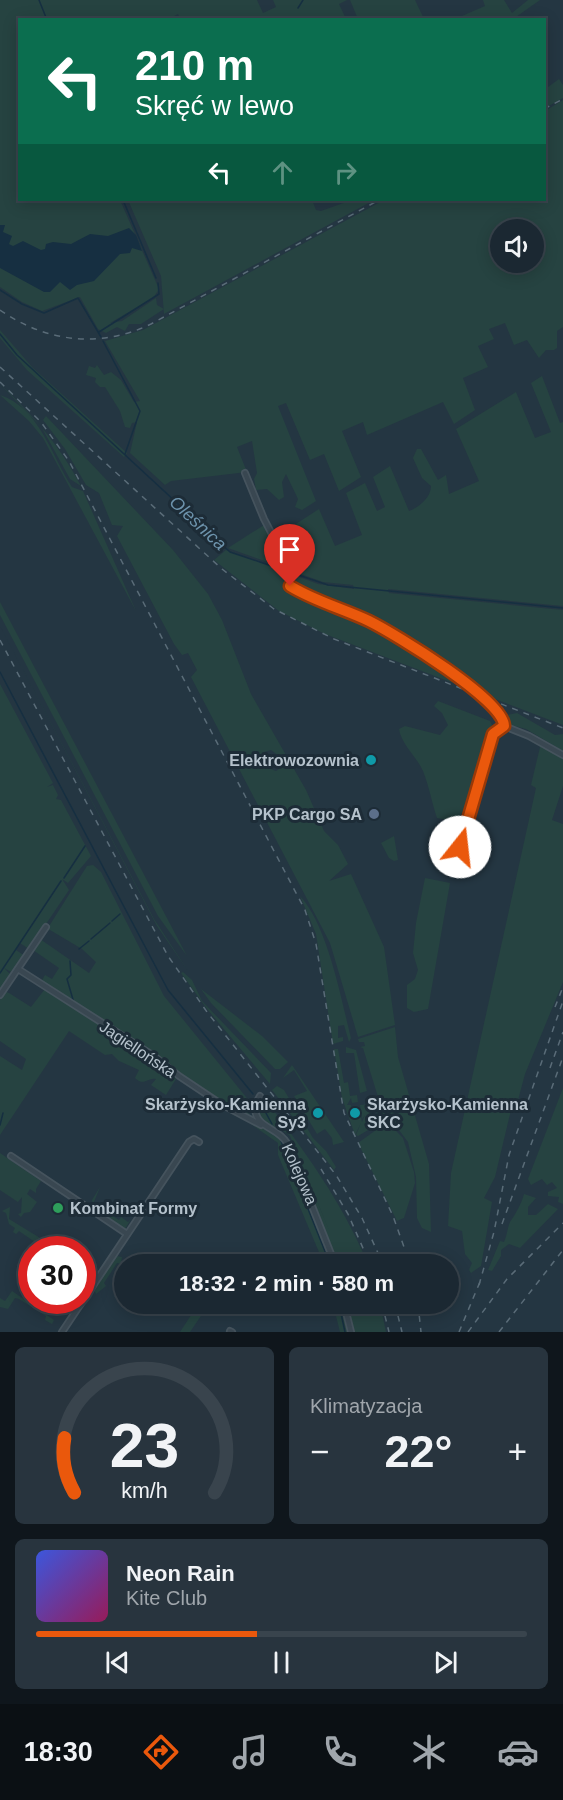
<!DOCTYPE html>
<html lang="pl">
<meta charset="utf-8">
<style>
body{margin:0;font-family:Arial,sans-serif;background:#28343e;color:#f1f3f6;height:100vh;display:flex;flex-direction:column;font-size:22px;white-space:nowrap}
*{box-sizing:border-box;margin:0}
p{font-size:20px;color:#a0a6ac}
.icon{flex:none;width:33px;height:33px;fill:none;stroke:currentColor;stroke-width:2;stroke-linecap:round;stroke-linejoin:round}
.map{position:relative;height:1332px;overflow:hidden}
.sheet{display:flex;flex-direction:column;gap:15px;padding:15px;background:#0f161c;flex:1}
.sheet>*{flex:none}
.banner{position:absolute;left:18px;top:18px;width:528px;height:183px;border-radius:0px;box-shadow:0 3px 15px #0003,0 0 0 2px #39444d;background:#0b6e4f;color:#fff;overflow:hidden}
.buttons{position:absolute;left:490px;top:219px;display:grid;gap:12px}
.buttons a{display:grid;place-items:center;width:54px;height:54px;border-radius:50%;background:#1b2832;box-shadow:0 3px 15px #0003,0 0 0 2px #39444d;font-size:30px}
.speed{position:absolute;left:18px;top:1236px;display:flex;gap:12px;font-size:30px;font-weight:700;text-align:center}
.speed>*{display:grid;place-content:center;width:78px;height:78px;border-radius:50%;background:#1b2832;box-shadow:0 3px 15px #0003,0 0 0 2px #39444d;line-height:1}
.speed .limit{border:9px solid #d22;background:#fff;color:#111}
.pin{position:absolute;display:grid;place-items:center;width:51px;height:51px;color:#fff;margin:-62px -26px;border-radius:50% 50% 50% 0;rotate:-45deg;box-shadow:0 0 6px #0007}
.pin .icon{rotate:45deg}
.me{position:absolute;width:66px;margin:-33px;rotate:16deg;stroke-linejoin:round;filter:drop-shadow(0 0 4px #0008)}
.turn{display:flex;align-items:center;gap:21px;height:126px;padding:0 18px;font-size:27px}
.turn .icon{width:78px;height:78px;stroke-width:2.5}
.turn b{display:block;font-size:42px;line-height:51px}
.lanes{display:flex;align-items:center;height:57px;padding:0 18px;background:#0003;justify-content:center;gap:30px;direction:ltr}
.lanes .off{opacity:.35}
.big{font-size:45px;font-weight:600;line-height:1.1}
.sheet .tile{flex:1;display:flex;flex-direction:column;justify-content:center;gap:9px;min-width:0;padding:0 21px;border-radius:9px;background:#28343e}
.sheet .dial{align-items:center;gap:0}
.dial svg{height:156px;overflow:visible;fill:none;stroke:#39444d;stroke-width:7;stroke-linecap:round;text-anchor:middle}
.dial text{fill:#f1f3f6;stroke:none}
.song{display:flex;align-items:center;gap:18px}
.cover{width:72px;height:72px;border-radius:9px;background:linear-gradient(135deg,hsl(230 70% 55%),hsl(330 70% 35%))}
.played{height:6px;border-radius:3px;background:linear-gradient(90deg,#ea580c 45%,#39444d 45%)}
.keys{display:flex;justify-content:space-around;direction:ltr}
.heat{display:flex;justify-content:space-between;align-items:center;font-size:33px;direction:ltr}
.sheet .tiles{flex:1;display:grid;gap:15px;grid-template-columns:1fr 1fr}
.tile:last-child{grid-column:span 2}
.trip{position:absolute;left:114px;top:1254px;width:345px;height:60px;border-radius:30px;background:#1b2832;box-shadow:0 3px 15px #0003,0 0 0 2px #39444d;font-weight:600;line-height:60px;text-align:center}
.dock{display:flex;height:96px;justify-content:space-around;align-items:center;background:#0b1014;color:#a0a6ac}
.dock .icon{width:42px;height:42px}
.dock .on{color:#ea580c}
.dock b{font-size:27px;color:#f1f3f6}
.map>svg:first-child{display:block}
.green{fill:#264341;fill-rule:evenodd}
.water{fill:#162f41}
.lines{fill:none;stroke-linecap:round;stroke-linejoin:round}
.stream{stroke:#162f41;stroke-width:1.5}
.street-casing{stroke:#45535d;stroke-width:8}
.street{stroke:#394751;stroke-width:4.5}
.rail{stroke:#5a6c78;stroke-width:1.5;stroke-dasharray:6 6;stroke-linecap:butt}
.route-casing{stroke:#983908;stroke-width:15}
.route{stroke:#ea580c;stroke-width:10}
.culture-dot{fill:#0f9aa8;stroke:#1d2c37;stroke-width:2}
.service-dot{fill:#5c6f8a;stroke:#1d2c37;stroke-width:2}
.leisure-dot{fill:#2e9e5b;stroke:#1d2c37;stroke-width:2}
.labels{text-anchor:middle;stroke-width:6;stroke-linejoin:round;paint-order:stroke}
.poi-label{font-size:16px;font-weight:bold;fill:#b5c2cc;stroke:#1d2c37;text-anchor:end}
.street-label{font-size:16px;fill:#b5c2cc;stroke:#1d2c37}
.water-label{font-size:18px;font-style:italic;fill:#6d93ac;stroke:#1d2c37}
</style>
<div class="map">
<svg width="563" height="1332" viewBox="0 0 563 1332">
<rect width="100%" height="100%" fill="#243642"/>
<g class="green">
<path d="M0 0H257L263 13 276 7 273 0H347L339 4 346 19 181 20 178 14 174 16V20H20V200H120L159 289 153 298 110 323 122 321 156 298 157 305 164 309 141 324H129L125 331 117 327 106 333 98 329 80 297 42 311 22 302 0 287Z"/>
<path d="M350 0H415L424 19H358Z"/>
<path d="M483 0H504L512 13 528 0H540L513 19H455L485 6Z"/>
<path d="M559 79 563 85V98L545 108V82L548 87Z"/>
<path d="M563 100V327L557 331V348L554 350H546L539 358 527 340 514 345 505 323 489 329 494 339 478 346 488 367 463 378 475 410 454 424 443 402 367 435 363 422 342 431 361 477 339 491 324 454 310 460 286 403 278 406 316 501 302 510 295 507 298 499 286 474 282 482 284 497 279 500 267 489 256 490 254 479 257 473 252 441 237 447 247 472 171 481 165 485 130 453 137 422 132 423 130 428 125 427 120 411 105 387H100L95 382 96 378 86 375 89 366 95 368 97 365 104 375 111 372 121 380 134 402 140 401 105 341 143 330 384 200H544L545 111ZM501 230H534V262H501Z"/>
<path d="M128 200H312L316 210 321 211 352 200H374L164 314 161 276Z"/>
<path d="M0 330 32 367 127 453 124 457 27 370 0 338Z"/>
<path d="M542 376 560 423 563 422V606L388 589 389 593 563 610V725L325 634 279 611 214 560 226 550 318 584 354 589 353 585 323 582 228 548 264 525 268 533 288 529 319 509 335 546 362 535 346 493 365 483 377 511 385 507 373 477 390 466 409 511C420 507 431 497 431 486L422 478 413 458 417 449H421L438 480 446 475 449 494 479 481 456 429 516 392 535 438 551 432 531 383Z"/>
<path d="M0 384C33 415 60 446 81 486L70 479 42 428Z"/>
<path d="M0 395C39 407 52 457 72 487L83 491 136 611 43 438 29 421Z"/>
<path d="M46 416 173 550 208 594 222 620 251 694 306 790 324 831 338 845 348 864 329 881 351 874 384 947 395 1025 358 1037 330 943 191 677 197 670 188 653 182 655 174 644 117 536 123 526 112 525 99 493 86 485 65 449 43 420ZM271 750 279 756 283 766 276 771 263 766 266 763 264 752Z"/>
<path d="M0 602 187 956 158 916 0 615Z"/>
<path d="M0 626 154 919 188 971 157 926Z"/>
<path d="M0 684 53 783 47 787 53 785 58 795 56 799 61 800 91 856 68 883 62 879 69 890 29 949 20 943 16 950 25 956 13 973 4 968 11 975 0 993Z"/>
<path d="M438 701 490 721 492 725 470 807 453 821 437 818C432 803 429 786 423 771 417 757 401 744 399 729L405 726 440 735 448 725 442 713 434 706Z"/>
<path d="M517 713 555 735 563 734V751L526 729 507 724 501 716Z"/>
<path d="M541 743 563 757V786L552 820 563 824V982L525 1074 517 1104 511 1110 495 1177 484 1198 492 1202 481 1266 471 1273 469 1270 472 1263 465 1254 462 1231 448 1226 451 1173 536 788 531 785Z"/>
<path d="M394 836 398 860 394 861 389 858 381 843Z"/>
<path d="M93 865 101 872 164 996 246 1097 251 1105 249 1114 244 1115 197 1087 41 982 45 975 52 979 59 968 33 950 40 939 89 973 96 962 82 949 50 930 46 931 87 866Z"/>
<path d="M425 878 450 883 428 1009 414 1012 407 1008V985L415 979 418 970 413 953 416 923Z"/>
<path d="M300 896C328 926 341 999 351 1038L349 1042 344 1025 338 1026V1038L343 1037V1041L333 1044 316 934Z"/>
<path d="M183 972 192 980 202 1001 271 1073 270 1084 207 1009 181 973Z"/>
<path d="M45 989 150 1053 170 1070 176 1079 166 1095 151 1085 156 1079C148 1077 144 1087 135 1078L139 1070 119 1061 112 1054 105 1055 69 1031 0 1135V1056L22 1070 26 1059 0 1041V1000L6 992 9 993 31 1007Z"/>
<path d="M201 989 262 1036 288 1062 280 1069H275L211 1003Z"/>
<path d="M395 1027 398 1057 429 1164 431 1232 422 1228 417 1218 416 1177 408 1142 399 1130 379 1120 373 1100 378 1097 363 1048 360 1047 365 1046 364 1042H359L358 1039Z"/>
<path d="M346 1047 356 1050 367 1091 360 1093 354 1053H346Z"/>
<path d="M334 1049H338L344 1083 348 1082 350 1096 357 1095 358 1102 352 1103 351 1098 347 1105H351L353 1120 361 1117 362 1122 365 1115 362 1119 360 1105 371 1104 375 1126 358 1136 356 1135 361 1123 355 1135 342 1098Z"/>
<path d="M292 1065 344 1142 333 1145 332 1138 325 1129 317 1134 294 1096 307 1091 294 1070 283 1078Z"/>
<path d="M277 1086 284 1090 313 1138 326 1151 336 1167 334 1170 272 1090Z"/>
<path d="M563 1088V1204L558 1202 559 1197 548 1196V1192L557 1188 552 1182 547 1185 542 1179 531 1185 528 1179Z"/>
<path d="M264 1098C305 1151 342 1202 368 1264H337L290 1145 293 1144 332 1237 290 1136C279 1125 260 1127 258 1108Z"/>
<path d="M248 1122 272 1131 283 1140 333 1264H324L278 1155V1143Z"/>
<path d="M383 1125 395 1130 403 1138 414 1172 415 1183 404 1218 397 1221 358 1143Z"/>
<path d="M0 1153 41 1181 36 1189V1193L30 1189 27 1194 37 1202 30 1212 24 1213 21 1217 18 1214 21 1213 22 1197 18 1202 0 1190Z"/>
<path d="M100 1187 94 1202 104 1209 109 1207 106 1212 119 1220 121 1217 128 1222 131 1219 125 1229 93 1207 92 1200Z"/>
<path d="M524 1194 536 1198 528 1207V1215H536L548 1204 558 1209 520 1248 509 1244 501 1250V1256L492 1271 488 1270 500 1241 504 1242C507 1236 507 1229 510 1222 516 1213 521 1205 524 1194Z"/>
<path d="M10 1207 9 1219 58 1249 47 1246 45 1249 19 1231 16 1234 13 1232 15 1228 9 1224 6 1213 2 1211Z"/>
<path d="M116 1256 122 1257 121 1264 117 1263 104 1283 106 1286 96 1294 94 1289Z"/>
<path d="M12 1291 54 1320 52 1324 45 1320 46 1316 19 1299 15 1298 8 1309 0 1307V1298L5 1301Z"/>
<path d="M194 1304H200L205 1310 190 1332H180L197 1306Z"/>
<path d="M333 1304H342L349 1332H340Z"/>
<path d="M346 1304H380L386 1332H353Z"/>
</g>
<path class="water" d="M0 225H5L3 232 12 236 9 244 13 246 23 241 41 250 45 249 46 244 53 242 71 244 90 234 108 236 129 228 136 235 142 251 132 248 130 253 120 254 94 281 77 285 70 290 60 282 50 292H44L0 268Z"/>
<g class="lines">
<g class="stream">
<path d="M39 0 47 20"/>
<path d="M298 8 303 0"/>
<path d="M123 200 156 278"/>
<path d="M0 290 22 304 44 313 78 298 101 337"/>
<path d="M99 332 159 294 158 283"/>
<path d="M0 334 17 355 230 552 328 585 563 608"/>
<path d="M103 341 140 411 125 454"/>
<path d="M0 672 168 990 253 1094"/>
<path d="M64 878 85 846"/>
<path d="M112 921 120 914"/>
<path d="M91 939 110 923"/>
<path d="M79 949 89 941"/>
<path d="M70 961 71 975 67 979 74 1003"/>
<path d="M0 973 61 881"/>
<path d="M261 1104 272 1124"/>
<path d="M0 1125 3 1113"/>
<path d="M281 1141 330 1264"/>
<path d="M339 1304 345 1332"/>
</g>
<defs>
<g id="street">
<path d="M245 473 264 519 288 565"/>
<path d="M290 586C306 596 327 601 345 609 375 623 503 695 504 726"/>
<path d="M460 847 496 729 504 726 529 736 563 755"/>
<path d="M18 969 154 1056 179 1076 221 1104 261 1125"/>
<path d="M0 995 46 927"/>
<path d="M260 1096 255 1105C254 1129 277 1126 287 1143L335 1264"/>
<path d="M11 1156 127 1234"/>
<path d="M344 1304 351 1332"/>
<path d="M230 1331 232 1332"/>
<path d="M62 1332 189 1142 194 1139 199 1142"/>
</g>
</defs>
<use href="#street" class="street-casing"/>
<use href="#street" class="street"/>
<g class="rail">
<path d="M544 109 563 99"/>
<path d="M0 310C46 342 100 349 151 324L379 200"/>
<path d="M0 367 222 569 274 609 334 639 563 728"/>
<path d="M0 382 41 422 69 461 305 910 316 944 344 1113 393 1216 410 1264"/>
<path d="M0 640 168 956 207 1012 336 1175 362 1218 383 1264"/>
<path d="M555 1007 563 987"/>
<path d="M550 1068 563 1032"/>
<path d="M321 1169 348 1214 370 1264"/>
<path d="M502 1224 563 1057"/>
<path d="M479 1285 494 1232 509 1155 563 1001"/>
<path d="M382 1304 389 1332"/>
<path d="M395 1304 402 1332"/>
<path d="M418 1304 421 1332"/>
<path d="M459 1332 482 1277"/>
<path d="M468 1332 507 1279 563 1223"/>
<path d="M499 1332 563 1250"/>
</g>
</g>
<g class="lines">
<defs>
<path id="route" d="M290 586C314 601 344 609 369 621 395 634 504 700 504 726L493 734 460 847"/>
</defs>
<use href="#route" class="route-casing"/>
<use href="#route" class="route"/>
</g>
<g class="culture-dot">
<circle cx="371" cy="760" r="6"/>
<circle cx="318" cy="1113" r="6"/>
<circle cx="355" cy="1113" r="6"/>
</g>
<circle class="service-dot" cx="374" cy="814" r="6"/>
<circle class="leisure-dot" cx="58" cy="1208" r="6"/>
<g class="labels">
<g class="poi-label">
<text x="359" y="766">Elektrowozownia</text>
<text x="362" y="820">PKP Cargo SA</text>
<text x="306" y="1110">Skarżysko-Kamienna<tspan x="306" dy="18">Sy3</tspan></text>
<text x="367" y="1110" text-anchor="start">Skarżysko-Kamienna<tspan x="367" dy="18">SKC</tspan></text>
<text x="70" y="1214" text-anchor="start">Kombinat Formy</text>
</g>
<g class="street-label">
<text transform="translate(138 1049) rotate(34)" y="6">Jagiellońska</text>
<text transform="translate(300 1174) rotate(66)" y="6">Kolejowa</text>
</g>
<g class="water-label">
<text transform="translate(198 523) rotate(43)" y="6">Oleśnica</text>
</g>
</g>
</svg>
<div class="buttons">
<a><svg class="icon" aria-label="sound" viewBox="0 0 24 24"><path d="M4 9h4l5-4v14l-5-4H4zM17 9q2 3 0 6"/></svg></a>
</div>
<div class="speed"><div class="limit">30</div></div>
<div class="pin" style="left:290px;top:586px;background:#d93025"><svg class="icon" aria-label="arrive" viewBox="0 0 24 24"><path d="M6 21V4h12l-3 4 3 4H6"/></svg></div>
<svg class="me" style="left:460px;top:847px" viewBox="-20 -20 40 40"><circle r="19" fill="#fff"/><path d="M0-13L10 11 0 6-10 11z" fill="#ea580c"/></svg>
<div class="trip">18:32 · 2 min · 580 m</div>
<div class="banner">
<div class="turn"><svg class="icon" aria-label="left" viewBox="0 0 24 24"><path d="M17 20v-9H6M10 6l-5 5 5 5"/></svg><div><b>210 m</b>Skręć w lewo</div></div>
<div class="lanes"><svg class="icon" aria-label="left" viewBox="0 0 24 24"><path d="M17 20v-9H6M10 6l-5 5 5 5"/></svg><svg class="icon off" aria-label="ahead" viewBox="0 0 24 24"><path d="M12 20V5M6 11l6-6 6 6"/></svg><svg class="icon off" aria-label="right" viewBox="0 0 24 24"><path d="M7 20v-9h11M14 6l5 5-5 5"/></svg></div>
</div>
</div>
<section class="sheet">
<div class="tiles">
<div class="tile dial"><svg viewBox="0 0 100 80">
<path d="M14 69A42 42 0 1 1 86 69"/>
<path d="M14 69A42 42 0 0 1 9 41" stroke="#ea580c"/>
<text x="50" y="56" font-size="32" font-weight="700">23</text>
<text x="50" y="72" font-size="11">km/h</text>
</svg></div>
<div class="tile"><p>Klimatyzacja</p>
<div class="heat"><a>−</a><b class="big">22°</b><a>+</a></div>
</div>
<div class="tile">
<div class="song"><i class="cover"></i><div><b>Neon Rain</b><p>Kite Club</p></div></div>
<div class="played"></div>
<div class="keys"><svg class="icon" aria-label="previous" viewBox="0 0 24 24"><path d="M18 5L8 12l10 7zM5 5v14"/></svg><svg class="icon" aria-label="pause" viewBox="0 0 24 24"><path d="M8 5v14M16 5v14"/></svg><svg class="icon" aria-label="next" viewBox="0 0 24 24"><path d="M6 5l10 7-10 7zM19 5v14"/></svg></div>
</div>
</div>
</section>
<nav class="dock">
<b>18:30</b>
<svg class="icon on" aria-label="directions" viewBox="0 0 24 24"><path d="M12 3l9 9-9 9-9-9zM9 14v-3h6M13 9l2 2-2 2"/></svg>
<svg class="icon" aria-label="music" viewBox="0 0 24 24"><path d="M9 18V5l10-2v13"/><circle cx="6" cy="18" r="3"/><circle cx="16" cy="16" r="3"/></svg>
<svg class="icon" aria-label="phone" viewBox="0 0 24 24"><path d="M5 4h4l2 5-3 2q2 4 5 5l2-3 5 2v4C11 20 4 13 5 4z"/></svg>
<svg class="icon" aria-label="climate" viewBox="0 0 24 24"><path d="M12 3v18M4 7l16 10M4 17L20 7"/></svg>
<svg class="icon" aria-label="car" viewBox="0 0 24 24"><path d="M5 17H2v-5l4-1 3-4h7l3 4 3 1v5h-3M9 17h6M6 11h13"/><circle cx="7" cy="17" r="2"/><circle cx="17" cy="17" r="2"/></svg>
</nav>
